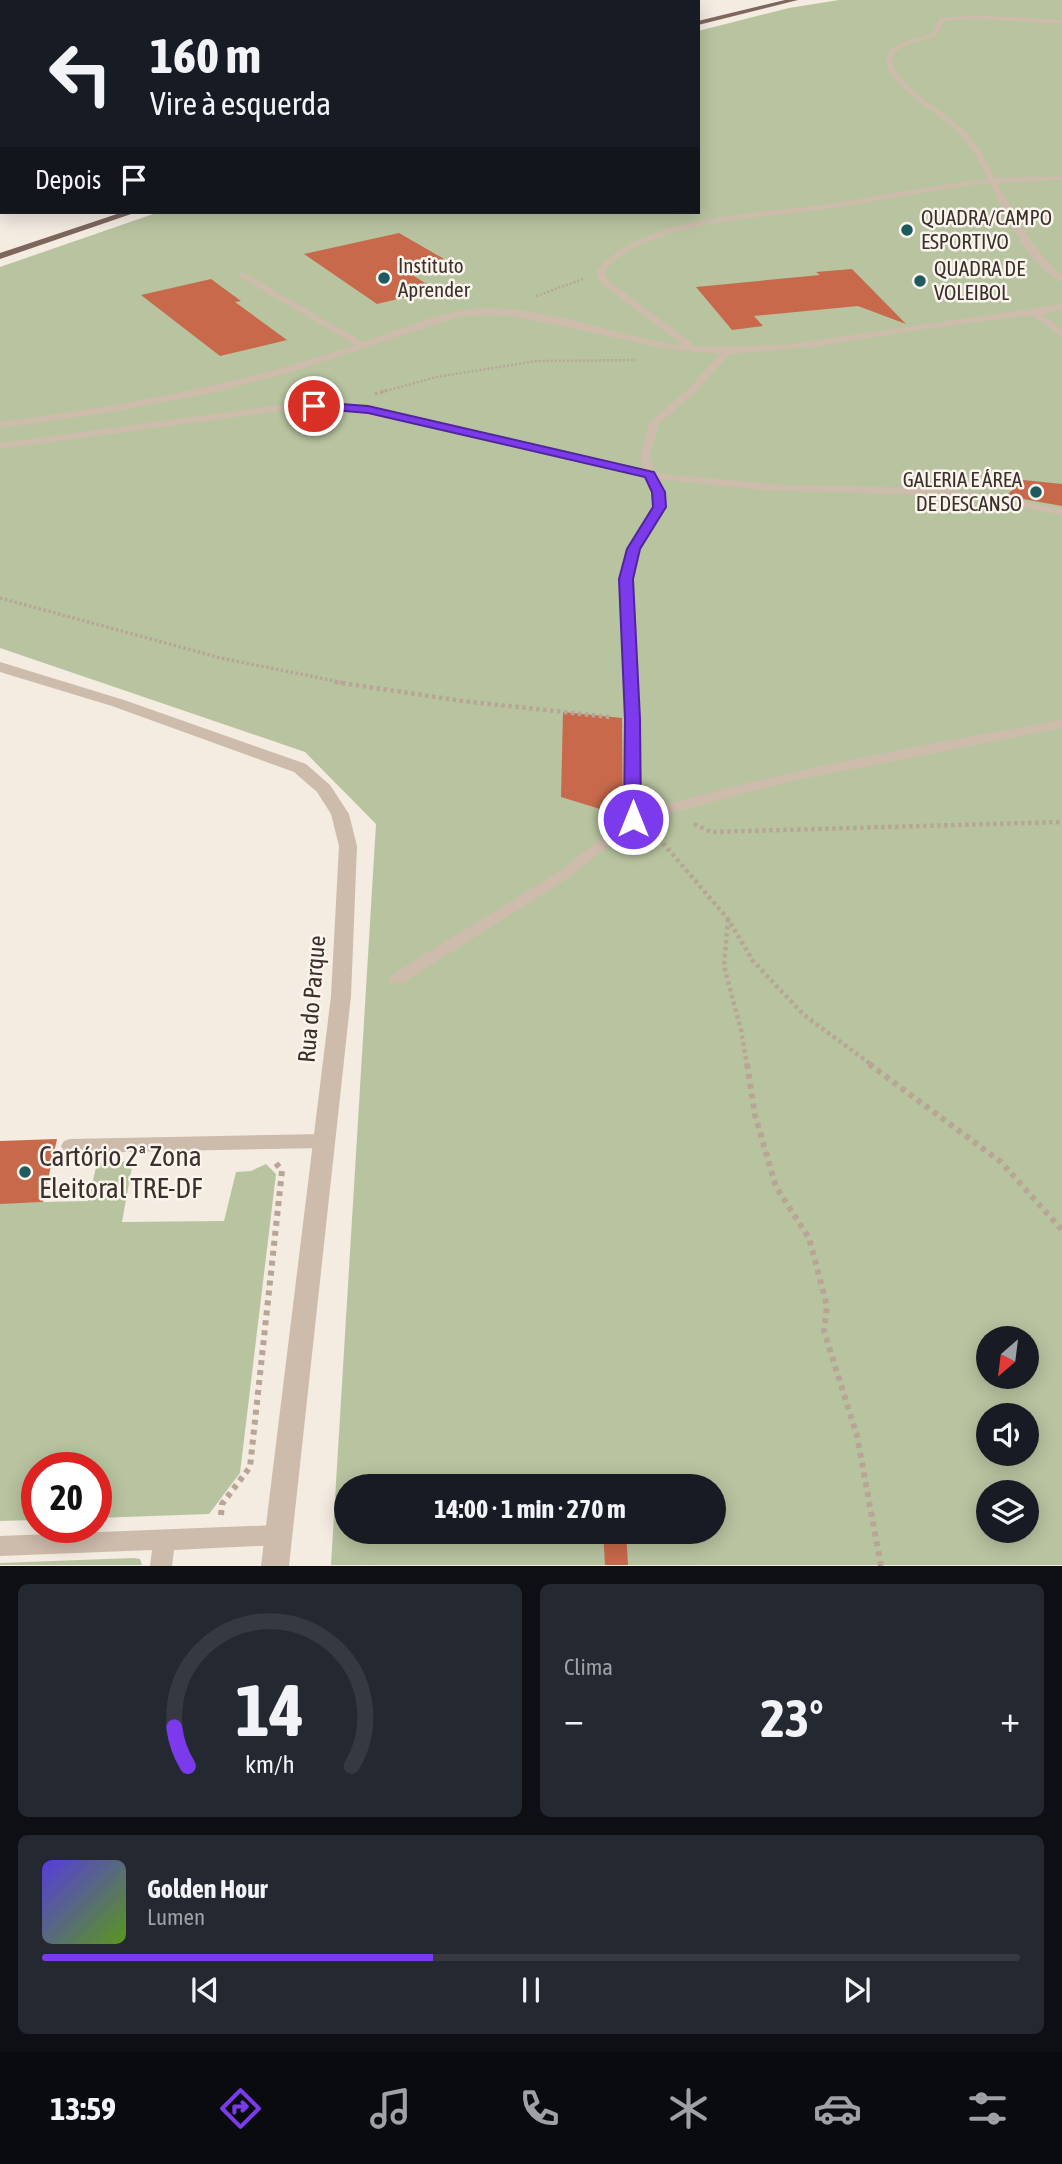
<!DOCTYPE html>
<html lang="pt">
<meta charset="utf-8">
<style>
body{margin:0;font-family:"Asap Condensed",sans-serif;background:#242831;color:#f1f3f6;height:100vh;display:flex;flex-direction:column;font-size:26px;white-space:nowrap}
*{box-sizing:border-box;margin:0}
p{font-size:23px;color:#9ea1a6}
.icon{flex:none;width:38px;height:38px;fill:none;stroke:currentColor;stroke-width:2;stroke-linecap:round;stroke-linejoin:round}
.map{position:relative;height:1566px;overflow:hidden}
.panel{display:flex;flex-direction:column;gap:18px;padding:18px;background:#0d0f14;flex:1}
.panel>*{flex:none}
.hud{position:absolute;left:0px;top:0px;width:700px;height:214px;box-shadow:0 4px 18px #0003;background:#171b24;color:#f1f3f6;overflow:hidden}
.needle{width:46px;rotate:208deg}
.fabs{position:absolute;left:976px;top:1326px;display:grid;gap:14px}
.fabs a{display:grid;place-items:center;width:63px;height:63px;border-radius:50%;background:#171b24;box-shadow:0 4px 18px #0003;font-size:35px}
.speed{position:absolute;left:21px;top:1452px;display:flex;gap:14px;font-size:35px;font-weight:700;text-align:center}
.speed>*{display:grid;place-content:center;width:91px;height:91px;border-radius:50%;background:#171b24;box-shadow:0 4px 18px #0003;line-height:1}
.speed .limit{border:10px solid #d22;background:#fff;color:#111}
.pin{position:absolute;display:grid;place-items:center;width:60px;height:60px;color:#fff;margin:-30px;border:4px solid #fff;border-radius:50%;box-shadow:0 2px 7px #0007}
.me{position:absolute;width:77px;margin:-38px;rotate:0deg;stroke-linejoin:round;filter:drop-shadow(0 0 5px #0008)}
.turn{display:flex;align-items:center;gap:24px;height:147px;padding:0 35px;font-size:32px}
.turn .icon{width:91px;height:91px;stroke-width:2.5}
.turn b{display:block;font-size:49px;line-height:60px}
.then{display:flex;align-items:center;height:66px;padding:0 35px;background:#0003;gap:14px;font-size:26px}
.big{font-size:52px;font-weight:700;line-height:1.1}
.panel .widget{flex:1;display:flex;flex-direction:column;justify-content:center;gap:10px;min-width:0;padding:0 24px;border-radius:10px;background:#242831}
.panel .dial{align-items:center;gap:0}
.dial svg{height:182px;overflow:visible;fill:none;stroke:#363941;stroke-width:7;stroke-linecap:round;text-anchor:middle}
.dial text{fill:#f1f3f6;stroke:none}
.song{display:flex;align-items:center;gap:21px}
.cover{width:84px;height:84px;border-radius:10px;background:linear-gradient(135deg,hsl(250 70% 55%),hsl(90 70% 35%))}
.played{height:7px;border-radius:4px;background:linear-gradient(90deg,#7c3aed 40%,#363941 40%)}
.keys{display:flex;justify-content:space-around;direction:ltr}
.heat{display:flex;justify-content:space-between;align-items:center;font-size:38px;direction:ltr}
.panel .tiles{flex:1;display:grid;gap:18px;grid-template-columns:1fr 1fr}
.widget:last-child{grid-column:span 2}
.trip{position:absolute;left:334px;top:1474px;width:392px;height:70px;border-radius:35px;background:#171b24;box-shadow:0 4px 18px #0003;font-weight:700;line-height:70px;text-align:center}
.tab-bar{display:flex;height:112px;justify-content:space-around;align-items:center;background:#090b0e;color:#9ea1a6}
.tab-bar .icon{width:49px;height:49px}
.tab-bar .current{color:#7c3aed}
.tab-bar b{font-size:32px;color:#f1f3f6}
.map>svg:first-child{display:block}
.green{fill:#b8c4a0;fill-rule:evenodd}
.building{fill:#c8694b}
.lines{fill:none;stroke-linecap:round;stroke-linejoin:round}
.path-far4{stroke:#b9a596;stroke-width:2;stroke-dasharray:2 2;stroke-linecap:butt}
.path-far3{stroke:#b9a596;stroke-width:2.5;stroke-dasharray:2 2;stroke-linecap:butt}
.path-far2{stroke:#b9a596;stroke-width:3.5;stroke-dasharray:2.5 2.5;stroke-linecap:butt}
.path-far1{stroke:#b9a596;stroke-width:4.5;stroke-dasharray:3.5 3.5;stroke-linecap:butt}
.path{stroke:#b9a596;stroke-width:6;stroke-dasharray:5 5;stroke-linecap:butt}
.service{fill:#cdbbac;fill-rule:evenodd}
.tertiary{fill:#cdbbac;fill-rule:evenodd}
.primary{fill:#7d675c;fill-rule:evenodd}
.route{fill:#7c3aed;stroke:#51269a;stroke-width:2}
.poi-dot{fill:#1f5a5e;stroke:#fbf5ee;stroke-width:2.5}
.labels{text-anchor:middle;stroke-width:5;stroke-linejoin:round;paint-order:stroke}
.far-poi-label{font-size:21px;fill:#3b302b;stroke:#fbf5ee;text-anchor:start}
.street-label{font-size:24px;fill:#3b302b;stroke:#fbf5ee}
.near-poi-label{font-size:28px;fill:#3b302b;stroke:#fbf5ee;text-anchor:start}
</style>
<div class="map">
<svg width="1062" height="1566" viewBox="0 0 1062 1566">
<rect width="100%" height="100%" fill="#f4ebe1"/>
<g class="green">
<path d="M839 0H1062V1565H331L376 824 305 752 0 648V267L159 212H698V31L789 8ZM989 1339H1027V1377H989ZM989 1416H1027V1454H989ZM346 1486H714V1531H346ZM989 1493H1027V1531H989Z"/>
<path d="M133 1161 122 1222 224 1221 236 1172 251 1171 266 1164 276 1174 240 1473 209 1514 96 1518V1468H37V1520L0 1521V1203L88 1201 97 1163Z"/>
<path d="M134 1558 140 1559 142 1565H0V1563Z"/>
</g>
<g class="building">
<path d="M399 233 444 259 403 269 436 290 377 304 304 254Z"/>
<path d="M852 269 906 324 858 306 754 316 763 326 732 330 696 287 820 275 816 272Z"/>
<path d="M211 279 241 301 235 302 287 340 220 356 141 295Z"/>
<path d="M1023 480 1062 484V506L1006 496Z"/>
<path d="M563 712 622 718 623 816 561 797Z"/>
<path d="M57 1139 43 1202 0 1204V1141Z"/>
<path d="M603 1531H626L628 1565H605Z"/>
</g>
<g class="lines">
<path class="path-far4" d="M575 0 581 2"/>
<g class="path-far3">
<path d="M536 296 583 279"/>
<path d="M382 392 436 377 537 361 636 360"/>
</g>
<g class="path-far2">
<path d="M375 394 388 390"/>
<path d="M0 598 221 658 345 683"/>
</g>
<g class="path-far1">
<path d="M335 682 463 701 610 717"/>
<path d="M694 824 711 832 1062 822"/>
<path d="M656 831 662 842 728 919 753 961 804 1015 872 1065"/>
<path d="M728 919 724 966 741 1030 747 1065"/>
</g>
<g class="path">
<path d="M747 1064 755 1115 776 1187 809 1238 827 1306 824 1331 857 1436 881 1566"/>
<path d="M869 1064 1001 1162 1062 1230"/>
<path d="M221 1515 222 1504 250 1467 282 1171 275 1162"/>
</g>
<g class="service">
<path d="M977 15 1062 20V24L977 19 944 21 936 36C926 40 896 46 893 56 886 82 951 114 966 132 978 146 987 162 995 178L1062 176V180L998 183C1016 217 1032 249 1062 275V282C1026 265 1007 217 990 183 937 189 885 200 832 208 772 217 642 221 604 272L609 281 692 343 693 347H698L784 345 1062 304V310L1042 314 1062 330V337L1032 315 925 329 812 347 730 354 694 393 659 424 650 456 655 472 673 475 786 485 934 488 989 495 1062 509V515L989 501 934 495 763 490 658 479 664 492 665 507 639 549 632 579 639 719 640 812C779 771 920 745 1062 720V728L792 781 638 822 570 877 403 983H391L389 979 391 975 560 871 626 818 625 719 620 579 627 549 653 507 654 492 646 477 429 426 339 411 294 409 0 449V443L294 403 339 405 429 419 643 470 640 456 649 423 688 389 720 354 668 349 518 317 488 315 458 317 298 370 222 391 112 412 0 428V422C125 405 235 386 355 345L240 277 239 275 243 272 363 342C393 332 424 318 455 312 529 296 611 337 684 346L602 284 596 272C636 216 766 213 830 204 883 195 935 185 988 179 980 163 971 147 959 133 944 116 875 80 888 53 894 41 920 38 932 34L940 18Z"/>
<path d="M323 1134 329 1136 332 1141 329 1146 323 1148 70 1153 64 1151 61 1146 64 1141 70 1139Z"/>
<path d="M278 1525 286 1528 289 1535 286 1542 278 1545 174 1550 172 1566H150L152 1550 0 1556V1536Z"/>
</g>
<path class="tertiary" d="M0 662 124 700 306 764 330 785 349 814 357 846 351 996 289 1566H261L331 996 339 846 331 814 317 792 294 772 112 706 0 672Z"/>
<g class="primary">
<path d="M785 0H798L698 25V21Z"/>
<path d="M123 212H137L0 259V253Z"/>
</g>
</g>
<path class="route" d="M314 402 368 406 654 472 665 492 666 507 640 549 633 579 640 719 641 819 638 823 633 824 624 819 625 719 619 579 627 549 653 507 652 492 645 477 368 413 310 408V403Z"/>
<g class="poi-dot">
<circle cx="907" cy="230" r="7"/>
<circle cx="384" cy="278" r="7"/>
<circle cx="920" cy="281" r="7"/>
<circle cx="1036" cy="492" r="7"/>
<circle cx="25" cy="1172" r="7"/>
</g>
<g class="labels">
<g class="far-poi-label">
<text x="921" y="225">QUADRA/CAMPO<tspan x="921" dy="24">ESPORTIVO</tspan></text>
<text x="398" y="273">Instituto<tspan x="398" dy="24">Aprender</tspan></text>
<text x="934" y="276">QUADRA DE<tspan x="934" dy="24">VOLEIBOL</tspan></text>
<text x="1022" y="487" text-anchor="end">GALERIA E ÁREA<tspan x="1022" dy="24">DE DESCANSO</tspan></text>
</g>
<g class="street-label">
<text transform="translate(312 999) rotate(-85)" y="8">Rua do Parque</text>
</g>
<g class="near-poi-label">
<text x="39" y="1166">Cartório 2ª Zona<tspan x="39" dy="32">Eleitoral TRE-DF</tspan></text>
</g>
</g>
</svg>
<div class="fabs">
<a><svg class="needle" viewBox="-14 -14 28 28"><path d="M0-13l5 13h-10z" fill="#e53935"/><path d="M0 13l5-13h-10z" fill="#9ea1a6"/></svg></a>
<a><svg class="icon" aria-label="sound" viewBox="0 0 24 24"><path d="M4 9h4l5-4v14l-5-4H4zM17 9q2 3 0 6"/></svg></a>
<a><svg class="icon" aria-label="layers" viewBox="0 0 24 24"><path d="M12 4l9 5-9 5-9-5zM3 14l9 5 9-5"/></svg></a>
</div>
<div class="speed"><div class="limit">20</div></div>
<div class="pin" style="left:314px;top:406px;background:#d93025"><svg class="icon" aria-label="arrive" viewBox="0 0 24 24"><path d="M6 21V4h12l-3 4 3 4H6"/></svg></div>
<svg class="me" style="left:633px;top:819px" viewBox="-20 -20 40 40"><circle r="17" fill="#7c3aed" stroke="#fff" stroke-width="3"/><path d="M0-11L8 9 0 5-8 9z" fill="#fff"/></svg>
<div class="trip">14:00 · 1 min · 270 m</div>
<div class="hud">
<div class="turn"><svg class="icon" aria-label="left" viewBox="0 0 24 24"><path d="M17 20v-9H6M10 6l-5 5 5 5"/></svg><div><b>160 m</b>Vire à esquerda</div></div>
<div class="then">Depois<svg class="icon" aria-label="arrive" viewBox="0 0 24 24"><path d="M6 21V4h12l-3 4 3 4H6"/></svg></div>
</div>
</div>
<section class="panel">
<div class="tiles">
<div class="widget dial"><svg viewBox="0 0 100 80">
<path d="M14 69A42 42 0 1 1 86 69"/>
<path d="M14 69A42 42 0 0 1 8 52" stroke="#7c3aed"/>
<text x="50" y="56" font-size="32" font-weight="700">14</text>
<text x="50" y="72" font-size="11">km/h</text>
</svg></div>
<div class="widget"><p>Clima</p>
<div class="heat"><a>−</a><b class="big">23°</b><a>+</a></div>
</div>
<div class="widget">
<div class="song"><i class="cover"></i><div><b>Golden Hour</b><p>Lumen</p></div></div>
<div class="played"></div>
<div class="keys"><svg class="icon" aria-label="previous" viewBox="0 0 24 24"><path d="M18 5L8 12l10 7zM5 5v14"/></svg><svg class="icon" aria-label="pause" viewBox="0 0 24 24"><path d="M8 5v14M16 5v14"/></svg><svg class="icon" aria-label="next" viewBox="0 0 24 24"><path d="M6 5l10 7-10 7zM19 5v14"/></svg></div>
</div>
</div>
</section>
<nav class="tab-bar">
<b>13:59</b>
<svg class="icon current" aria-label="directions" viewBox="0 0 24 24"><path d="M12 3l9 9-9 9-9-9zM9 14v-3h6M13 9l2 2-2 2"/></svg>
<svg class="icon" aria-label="music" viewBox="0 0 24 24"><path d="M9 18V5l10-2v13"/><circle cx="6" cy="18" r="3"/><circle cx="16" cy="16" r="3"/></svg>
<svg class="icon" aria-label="phone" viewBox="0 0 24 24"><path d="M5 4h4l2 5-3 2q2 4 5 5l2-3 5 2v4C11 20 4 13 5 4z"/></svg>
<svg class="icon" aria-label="climate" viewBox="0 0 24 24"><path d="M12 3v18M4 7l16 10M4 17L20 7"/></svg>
<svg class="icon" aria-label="car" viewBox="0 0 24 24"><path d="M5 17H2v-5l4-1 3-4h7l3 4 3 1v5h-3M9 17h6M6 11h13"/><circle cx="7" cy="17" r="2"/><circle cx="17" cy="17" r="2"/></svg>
<svg class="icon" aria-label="filters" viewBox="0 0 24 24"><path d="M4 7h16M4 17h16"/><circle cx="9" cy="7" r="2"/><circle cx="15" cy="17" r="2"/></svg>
</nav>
